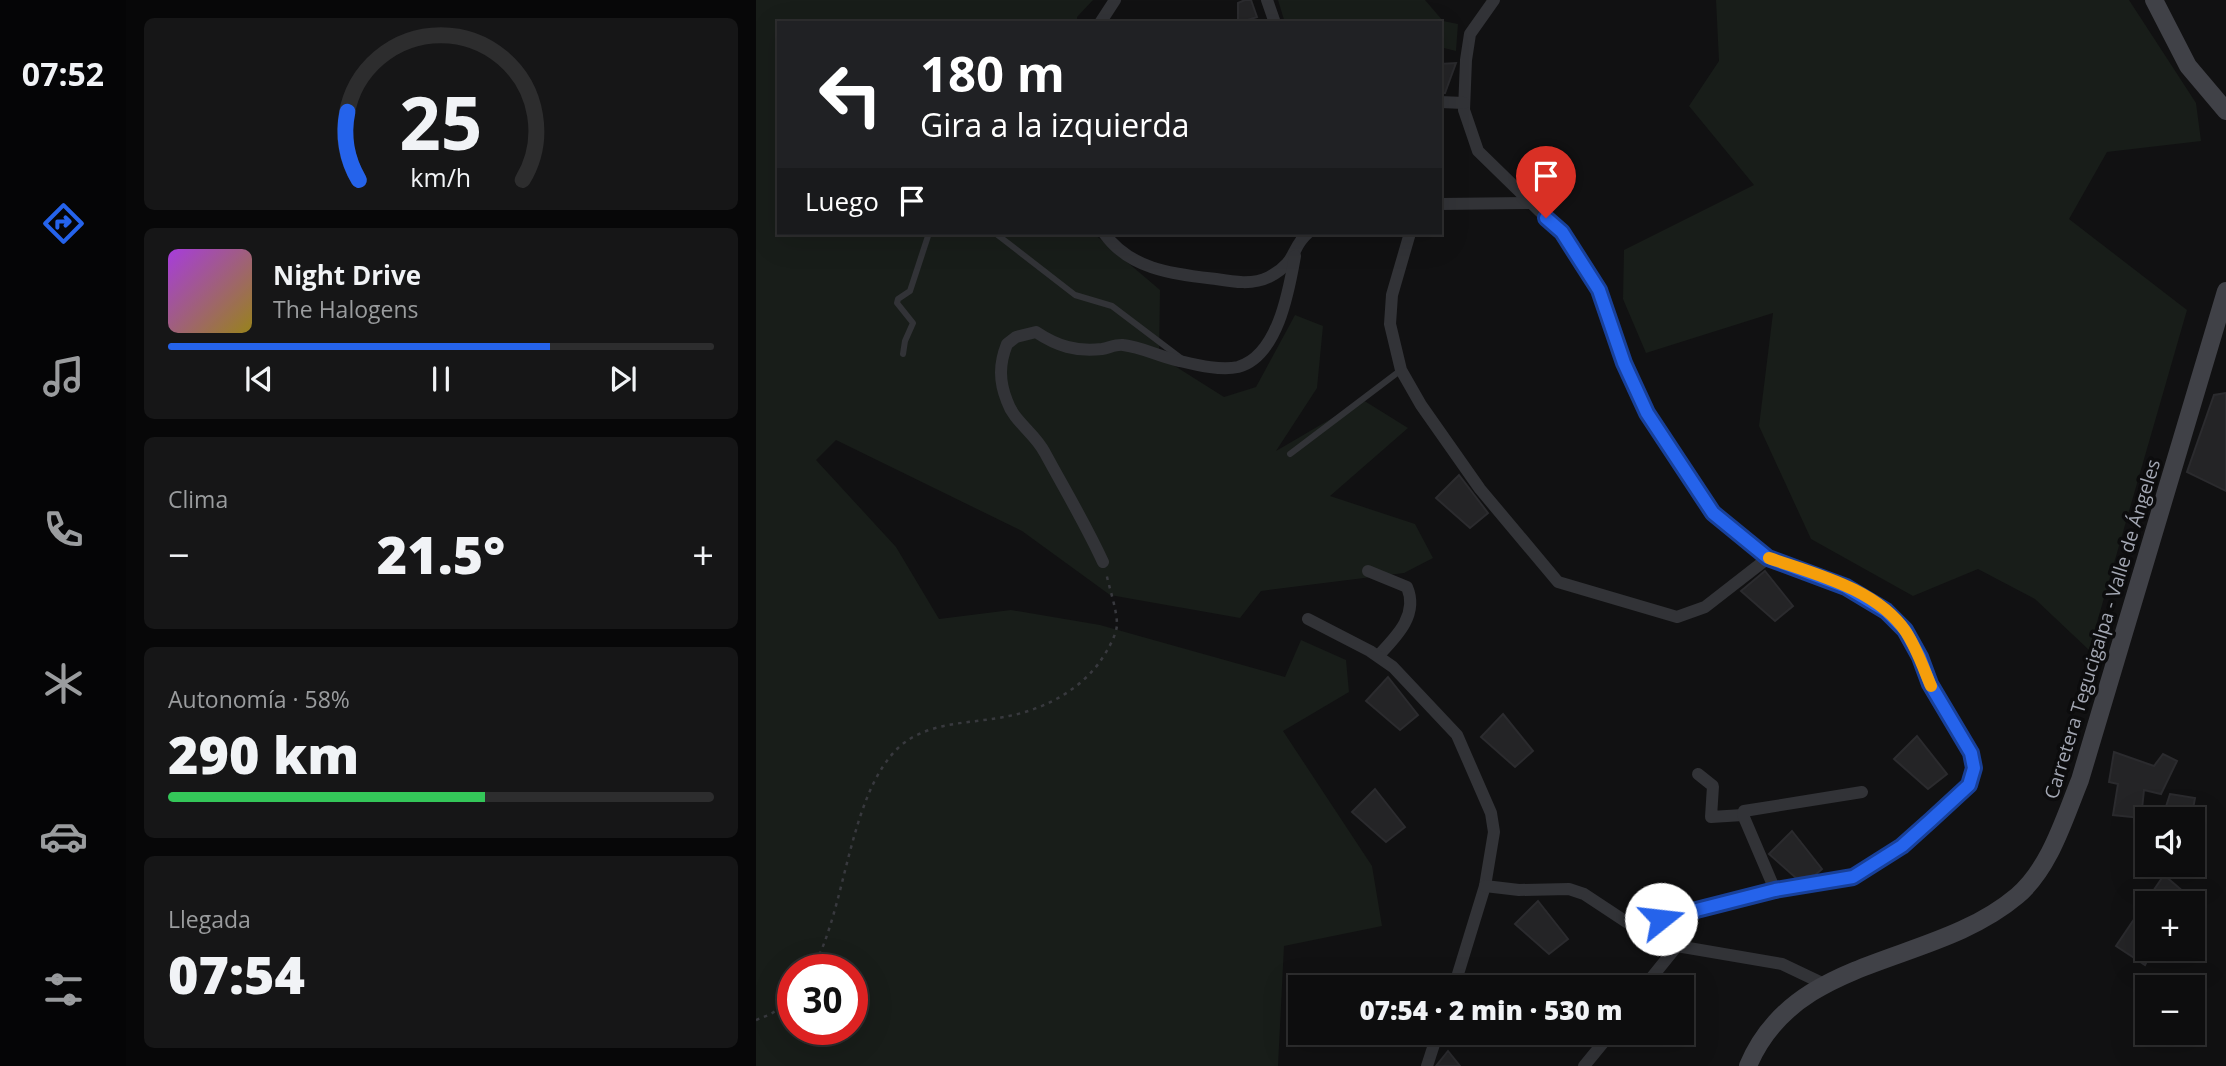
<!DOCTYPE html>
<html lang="es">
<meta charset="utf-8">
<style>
body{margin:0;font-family:"Open Sans",sans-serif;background:#161617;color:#f1f3f6;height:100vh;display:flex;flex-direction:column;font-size:26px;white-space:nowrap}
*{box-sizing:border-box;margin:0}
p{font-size:23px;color:#9a9c9e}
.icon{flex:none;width:38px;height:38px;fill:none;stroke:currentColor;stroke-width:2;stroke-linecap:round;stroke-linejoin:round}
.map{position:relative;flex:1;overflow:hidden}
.panel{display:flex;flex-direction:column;gap:18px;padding:18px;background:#070708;width:630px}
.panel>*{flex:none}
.top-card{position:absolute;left:21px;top:21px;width:665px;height:214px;border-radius:0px;box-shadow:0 7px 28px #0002,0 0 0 2px #2d2d2e;background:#202124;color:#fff;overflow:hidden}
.fabs{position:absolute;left:1379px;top:807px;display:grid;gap:14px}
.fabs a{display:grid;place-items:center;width:70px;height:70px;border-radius:0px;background:#0d0d0e;box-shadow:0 7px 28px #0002,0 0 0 2px #2d2d2e;font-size:35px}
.speed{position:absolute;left:21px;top:954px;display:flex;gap:14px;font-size:35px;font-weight:700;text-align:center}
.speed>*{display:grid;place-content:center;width:91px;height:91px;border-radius:50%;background:#0d0d0e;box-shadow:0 7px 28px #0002,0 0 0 2px #2d2d2e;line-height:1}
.speed .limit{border:10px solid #d22;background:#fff;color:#111}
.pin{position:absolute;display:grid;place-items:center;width:60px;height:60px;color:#fff;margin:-72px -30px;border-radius:50% 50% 50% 0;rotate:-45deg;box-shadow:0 0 7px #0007}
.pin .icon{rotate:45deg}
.me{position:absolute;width:77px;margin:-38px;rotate:74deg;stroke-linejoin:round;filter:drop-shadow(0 0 5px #0008)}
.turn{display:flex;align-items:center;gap:24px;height:147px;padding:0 28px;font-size:32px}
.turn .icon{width:91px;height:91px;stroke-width:2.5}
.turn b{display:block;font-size:49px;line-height:60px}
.then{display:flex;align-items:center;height:66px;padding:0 28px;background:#0003;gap:14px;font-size:26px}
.big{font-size:52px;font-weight:800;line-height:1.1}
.panel .tile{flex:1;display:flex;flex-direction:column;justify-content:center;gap:10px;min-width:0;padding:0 24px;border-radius:10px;background:#161617}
.panel .dial{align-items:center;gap:0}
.dial svg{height:182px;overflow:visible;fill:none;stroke:#2d2d2e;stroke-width:7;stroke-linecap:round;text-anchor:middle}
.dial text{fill:#f1f3f6;stroke:none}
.song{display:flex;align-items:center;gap:21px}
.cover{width:84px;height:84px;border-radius:10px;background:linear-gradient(135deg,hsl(280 70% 55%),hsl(50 70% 35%))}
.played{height:7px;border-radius:4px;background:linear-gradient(90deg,#2563eb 70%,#2d2d2e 70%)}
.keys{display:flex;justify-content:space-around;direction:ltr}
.heat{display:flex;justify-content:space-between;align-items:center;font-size:38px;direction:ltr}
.charge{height:10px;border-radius:5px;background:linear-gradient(90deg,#34c759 58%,#2d2d2e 0)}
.trip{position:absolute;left:532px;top:975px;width:406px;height:70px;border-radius:0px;background:#0d0d0e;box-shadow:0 7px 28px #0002,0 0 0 2px #2d2d2e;font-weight:800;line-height:70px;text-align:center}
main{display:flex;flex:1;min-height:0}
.dock{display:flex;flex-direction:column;width:126px;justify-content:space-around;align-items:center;background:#050506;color:#9a9c9e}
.dock .icon{width:49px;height:49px}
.dock .selected{color:#2563eb}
.dock b{font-size:32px;color:#f1f3f6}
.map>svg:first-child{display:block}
.green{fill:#181d19;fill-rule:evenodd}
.building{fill:#242426;stroke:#2b2b2e;stroke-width:2}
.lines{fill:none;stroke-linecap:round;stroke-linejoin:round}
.path{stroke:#38393e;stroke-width:2.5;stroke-dasharray:3.5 5;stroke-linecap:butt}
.lane{stroke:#323337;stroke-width:6}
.street{stroke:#323337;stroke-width:12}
.secondary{stroke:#404147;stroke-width:18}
.route-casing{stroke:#184099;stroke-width:18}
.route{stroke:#2563eb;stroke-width:12}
.slow{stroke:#f59e0b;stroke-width:12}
.labels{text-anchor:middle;stroke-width:7;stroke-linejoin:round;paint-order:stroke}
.street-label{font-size:19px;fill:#a3a7b3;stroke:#0c0c0d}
</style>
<main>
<nav class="dock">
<b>07:52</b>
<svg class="icon selected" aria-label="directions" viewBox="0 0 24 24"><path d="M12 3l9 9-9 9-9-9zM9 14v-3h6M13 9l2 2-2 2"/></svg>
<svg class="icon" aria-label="music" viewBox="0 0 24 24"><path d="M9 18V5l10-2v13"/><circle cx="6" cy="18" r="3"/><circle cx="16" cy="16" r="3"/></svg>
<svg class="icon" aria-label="phone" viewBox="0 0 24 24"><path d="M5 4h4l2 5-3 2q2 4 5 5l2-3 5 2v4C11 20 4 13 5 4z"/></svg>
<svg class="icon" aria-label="climate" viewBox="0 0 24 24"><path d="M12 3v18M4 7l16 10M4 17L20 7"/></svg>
<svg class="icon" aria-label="car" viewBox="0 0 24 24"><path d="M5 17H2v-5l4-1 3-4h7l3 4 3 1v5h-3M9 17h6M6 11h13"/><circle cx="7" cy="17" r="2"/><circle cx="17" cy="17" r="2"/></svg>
<svg class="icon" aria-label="filters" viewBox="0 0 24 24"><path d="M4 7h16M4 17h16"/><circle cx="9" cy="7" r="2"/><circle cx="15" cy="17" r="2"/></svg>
</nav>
<section class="panel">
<div class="tile dial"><svg viewBox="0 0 100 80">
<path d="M14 69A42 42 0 1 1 86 69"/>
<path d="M14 69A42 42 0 0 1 9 39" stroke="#2563eb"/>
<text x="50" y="56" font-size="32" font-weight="700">25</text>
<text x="50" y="72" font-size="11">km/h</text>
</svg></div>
<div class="tile">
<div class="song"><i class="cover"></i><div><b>Night Drive</b><p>The Halogens</p></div></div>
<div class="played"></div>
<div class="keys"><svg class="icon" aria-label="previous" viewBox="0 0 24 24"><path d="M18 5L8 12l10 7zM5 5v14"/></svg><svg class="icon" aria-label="pause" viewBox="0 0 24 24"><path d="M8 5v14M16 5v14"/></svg><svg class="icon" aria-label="next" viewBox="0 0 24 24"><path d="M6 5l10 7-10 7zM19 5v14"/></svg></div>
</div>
<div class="tile"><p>Clima</p>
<div class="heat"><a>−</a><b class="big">21.5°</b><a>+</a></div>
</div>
<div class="tile"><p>Autonomía · 58%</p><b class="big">290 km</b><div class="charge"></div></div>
<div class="tile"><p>Llegada</p><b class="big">07:54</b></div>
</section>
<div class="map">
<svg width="1470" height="1066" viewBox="0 0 1470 1066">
<rect width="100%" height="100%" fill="#111112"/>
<g class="green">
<path d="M0 0H337L321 17V23H23V233H337L404 290 403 356 468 397 500 387 539 315 567 326 561 388 520 451 607 400 652 428 574 496 659 524 677 558 648 573 505 591 484 618 354 595 266 531 80 440 60 460 140 547 183 619 255 610 344 625 529 677 545 640 590 660 593 692 527 731 616 866 626 926 528 946 522 1066H0ZM37 970H96V1029H37Z"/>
<path d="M522 0H669L687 21 702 24 700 51 684 47V23H529Z"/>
<path d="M960 0H1373L1440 103 1445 141 1351 152 1313 219 1431 310 1333 650 1279 599 1222 569 1157 596 1055 539 1003 426 1017 313 890 353 867 299 868 250 998 185 933 106 963 61Z"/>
</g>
<g class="building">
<path d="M489 0H495L501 17 482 23V3Z"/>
<path d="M700 63 689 93H684V64Z"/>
<path d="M1470 393V491L1431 472 1458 395Z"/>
<path d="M703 475 732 513 714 528 680 498Z"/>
<path d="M1009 571 1037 606 1019 621 985 591Z"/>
<path d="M632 677 662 715 644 730 610 701Z"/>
<path d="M747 714 777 751 759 767 725 737Z"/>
<path d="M1161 736 1191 774 1172 789 1138 759Z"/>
<path d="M1358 752 1398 766 1407 754 1421 761 1405 794 1388 790 1385 818 1357 815 1362 784 1353 782Z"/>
<path d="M619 789 649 827 630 842 596 812Z"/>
<path d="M1414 794 1439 798 1435 819H1406Z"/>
<path d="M1036 831 1066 869 1059 875 1040 878 1013 854Z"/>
<path d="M1408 875 1429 893 1424 903H1391V948H1398L1389 965 1360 946Z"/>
<path d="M782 901 812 939 793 954 759 924Z"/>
<path d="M692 1051 704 1066H680Z"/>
</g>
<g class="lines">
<g class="path">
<path d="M56 970C91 907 92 797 142 748 172 720 217 724 253 716 288 709 322 691 343 663 350 653 360 637 361 625 361 609 353 588 350 572"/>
<path d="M0 1020 15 1014 37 998"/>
</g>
<g class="lane">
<path d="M239 233 319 295 356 306 426 359"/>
<path d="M147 354 149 341 157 323 141 303 142 299 154 291 173 233"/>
<path d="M534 454 645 370"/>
</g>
<g class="street">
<path d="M511 0 519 23"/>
<path d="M738 0 714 34 710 60 708 110 722 151 805 232 843 290 868 363 891 413 957 513 1012 558 1071 579 1109 596 1130 611 1148 630 1164 657 1174 684 1215 753 1218 768 1213 785 1175 820 1146 846 1097 877 1019 890 928 912 884 931"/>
<path d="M344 23 359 0"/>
<path d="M684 102 708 103"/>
<path d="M684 204 774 203"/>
<path d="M348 233C374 270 418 274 460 279 478 282 497 285 513 277 543 261 534 248 552 233"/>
<path d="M654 233 636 295 634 324 645 370 665 405 724 489 802 582 921 617 949 607 1012 558"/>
<path d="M347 562C329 523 309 490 289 453 279 433 258 422 251 401 243 381 243 364 251 344L260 337 280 332C301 346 320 352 346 349 353 348 360 344 367 345 386 347 404 357 424 361 441 365 465 371 482 367 522 356 533 290 539 256"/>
<path d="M612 571 651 587C663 615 640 637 622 656"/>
<path d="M552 619 614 651 637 667 701 735 735 813 738 832 729 886 698 987"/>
<path d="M942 774 957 786 955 817 987 815"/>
<path d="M729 886 763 890 813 889 828 894 884 931 921 946 1026 964 1068 984"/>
<path d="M1019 890 987 815 988 811 1106 792"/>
<path d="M888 987 921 946"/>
<path d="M671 1066 682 1032"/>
<path d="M828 1066 856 1032"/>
</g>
<g class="secondary">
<path d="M1398 0 1432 66 1470 111"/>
<path d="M992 1066C1039 953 1177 967 1261 896 1294 868 1308 819 1324 780L1470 291"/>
</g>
</g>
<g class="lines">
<defs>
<path id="route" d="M790 218 806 232 843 290 868 363 891 413 957 513 1012 558 1090 587 1130 611 1149 630 1164 657 1174 684 1215 753 1218 768 1213 785 1175 820 1146 846 1097 877 1019 890 905 919"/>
</defs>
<use href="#route" class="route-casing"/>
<use href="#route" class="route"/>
<path class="slow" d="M1013 558C1059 574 1121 589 1150 632 1161 649 1167 667 1175 686"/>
</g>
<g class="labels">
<g class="street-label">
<text transform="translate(1346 629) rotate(-73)" y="7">Carretera Tegucigalpa - Valle de Ángeles</text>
</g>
</g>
</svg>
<div class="fabs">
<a><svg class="icon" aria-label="sound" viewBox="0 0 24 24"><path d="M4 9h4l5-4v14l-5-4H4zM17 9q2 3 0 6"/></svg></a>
<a>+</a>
<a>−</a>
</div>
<div class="speed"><div class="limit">30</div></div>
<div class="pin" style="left:790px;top:218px;background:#d93025"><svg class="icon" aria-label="arrive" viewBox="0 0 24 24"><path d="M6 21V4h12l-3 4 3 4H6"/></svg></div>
<svg class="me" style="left:905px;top:919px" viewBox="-20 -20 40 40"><circle r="19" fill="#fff"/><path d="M0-13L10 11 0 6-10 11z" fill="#2563eb"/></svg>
<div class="trip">07:54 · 2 min · 530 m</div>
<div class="top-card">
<div class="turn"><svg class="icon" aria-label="left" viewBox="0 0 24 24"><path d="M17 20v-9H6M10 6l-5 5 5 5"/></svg><div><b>180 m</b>Gira a la izquierda</div></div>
<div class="then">Luego<svg class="icon" aria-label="arrive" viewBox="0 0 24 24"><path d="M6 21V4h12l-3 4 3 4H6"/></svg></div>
</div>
</div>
</main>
